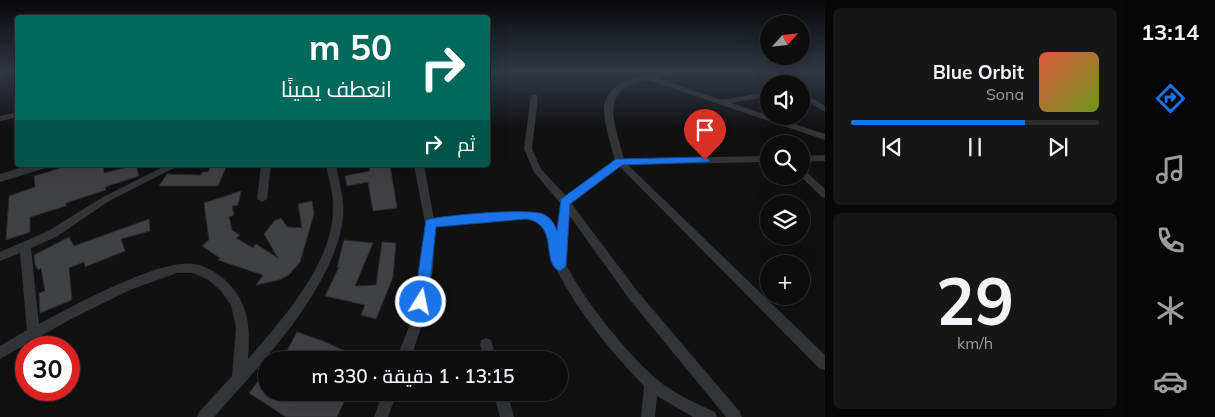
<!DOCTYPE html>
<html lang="ar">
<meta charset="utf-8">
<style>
body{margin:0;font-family:Mulish,Cairo,sans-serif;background:#161617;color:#f1f3f6;direction:rtl;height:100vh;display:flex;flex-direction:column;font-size:19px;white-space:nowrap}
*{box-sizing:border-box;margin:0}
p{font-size:16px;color:#9a9c9e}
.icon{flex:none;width:28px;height:28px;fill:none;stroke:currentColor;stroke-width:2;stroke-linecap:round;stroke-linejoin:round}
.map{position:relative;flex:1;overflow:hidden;direction:ltr}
.side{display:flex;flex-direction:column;gap:8px;padding:8px;background:#070708;width:300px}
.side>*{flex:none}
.hud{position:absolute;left:15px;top:15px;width:475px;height:152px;border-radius:5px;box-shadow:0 5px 20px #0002,0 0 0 1px #2d2d2e;direction:rtl;background:#00695c;color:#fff;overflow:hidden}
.needle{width:32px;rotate:63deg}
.tools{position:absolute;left:760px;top:15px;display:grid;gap:10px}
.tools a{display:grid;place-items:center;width:50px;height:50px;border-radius:50%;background:#0d0d0e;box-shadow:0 5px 20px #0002,0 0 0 1px #2d2d2e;font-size:25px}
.speed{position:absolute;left:15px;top:336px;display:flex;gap:10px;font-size:25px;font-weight:700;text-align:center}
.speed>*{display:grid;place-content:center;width:65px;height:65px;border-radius:50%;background:#0d0d0e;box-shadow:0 5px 20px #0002,0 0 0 1px #2d2d2e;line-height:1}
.speed .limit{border:8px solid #d22;background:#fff;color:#111}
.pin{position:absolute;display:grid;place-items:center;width:42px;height:42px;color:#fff;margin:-51px -21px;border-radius:50% 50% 50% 0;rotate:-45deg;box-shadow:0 0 5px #0007}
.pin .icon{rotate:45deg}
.me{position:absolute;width:55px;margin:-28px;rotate:10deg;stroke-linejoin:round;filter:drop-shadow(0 0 4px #0008)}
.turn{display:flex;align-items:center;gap:18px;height:105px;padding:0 15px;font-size:22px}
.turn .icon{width:65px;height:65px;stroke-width:2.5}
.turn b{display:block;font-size:35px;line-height:42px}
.then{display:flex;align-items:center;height:48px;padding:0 15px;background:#0003;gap:10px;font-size:19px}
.side .card{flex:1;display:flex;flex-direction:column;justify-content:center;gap:8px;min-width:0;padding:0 18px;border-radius:8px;background:#161617}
.side .dial{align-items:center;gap:0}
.dial b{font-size:65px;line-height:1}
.song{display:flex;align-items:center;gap:15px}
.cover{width:60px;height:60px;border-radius:8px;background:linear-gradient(135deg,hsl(10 70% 55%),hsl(80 70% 35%))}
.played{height:5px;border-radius:2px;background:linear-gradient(90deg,#1a73e8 70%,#2d2d2e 70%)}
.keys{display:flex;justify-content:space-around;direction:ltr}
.trip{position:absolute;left:258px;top:351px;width:310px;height:50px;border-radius:25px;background:#0d0d0e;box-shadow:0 5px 20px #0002,0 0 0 1px #2d2d2e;font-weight:600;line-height:50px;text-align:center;direction:rtl}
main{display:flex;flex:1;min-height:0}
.dock{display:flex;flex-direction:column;width:90px;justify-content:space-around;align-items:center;background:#050506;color:#9a9c9e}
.dock .icon{width:35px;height:35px}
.dock .active{color:#1a73e8}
.dock b{font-size:22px;color:#f1f3f6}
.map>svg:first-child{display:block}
.building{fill:#404145;stroke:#2b2b2e}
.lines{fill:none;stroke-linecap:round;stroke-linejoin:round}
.minor{fill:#323437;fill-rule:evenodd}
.tertiary{fill:#323437;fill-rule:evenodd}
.route{fill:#1a73e8;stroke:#114b97}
</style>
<main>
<nav class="dock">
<b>13:14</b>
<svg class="icon active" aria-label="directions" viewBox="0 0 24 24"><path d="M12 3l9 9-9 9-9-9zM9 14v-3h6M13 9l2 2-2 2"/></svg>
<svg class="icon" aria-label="music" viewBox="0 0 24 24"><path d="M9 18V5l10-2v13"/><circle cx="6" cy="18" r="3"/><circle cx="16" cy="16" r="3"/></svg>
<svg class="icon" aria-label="phone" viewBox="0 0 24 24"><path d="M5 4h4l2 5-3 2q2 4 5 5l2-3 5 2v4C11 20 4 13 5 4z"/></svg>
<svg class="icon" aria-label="climate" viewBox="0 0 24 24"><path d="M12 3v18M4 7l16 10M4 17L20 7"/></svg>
<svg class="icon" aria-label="car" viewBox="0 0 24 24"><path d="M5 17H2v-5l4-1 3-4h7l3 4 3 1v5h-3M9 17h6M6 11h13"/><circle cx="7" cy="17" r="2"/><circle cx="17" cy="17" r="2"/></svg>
</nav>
<section class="side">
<div class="card">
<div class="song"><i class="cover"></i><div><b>Blue Orbit</b><p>Sona</p></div></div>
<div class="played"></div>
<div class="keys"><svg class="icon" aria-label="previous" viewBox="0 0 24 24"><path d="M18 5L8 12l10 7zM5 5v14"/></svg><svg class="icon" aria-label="pause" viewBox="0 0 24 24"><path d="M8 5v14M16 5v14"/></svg><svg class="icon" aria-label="next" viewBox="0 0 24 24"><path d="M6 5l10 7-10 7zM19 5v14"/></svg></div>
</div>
<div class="card dial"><b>29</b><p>km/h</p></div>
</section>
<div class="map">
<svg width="825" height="417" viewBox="0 0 825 417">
<rect width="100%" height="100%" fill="#111112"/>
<g class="building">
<path d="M71 165H103L104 173 136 165 139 176 105 187 106 190 66 203V206L30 217V232L6 240 9 196 35 187 34 176Z"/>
<path d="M211 165H227L218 186H159L167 174 201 175 202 172H208Z"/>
<path d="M390 165 397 208 373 211 368 182 347 186 345 176 370 171 369 167Z"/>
<path d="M241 191 238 205 232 206 234 215 229 217 232 230 240 235 236 238 253 248 256 244 278 258 264 234 274 221 281 218 287 227 302 228 298 204 312 201 314 214 300 262 289 275 279 280 256 285 263 275 218 260 220 258 202 246 209 240 204 203Z"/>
<path d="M149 219 150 231 121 239 125 251 85 267 84 262 69 268 72 300 40 313 39 293 45 291 41 268 38 270 35 264 34 255 69 237 74 246Z"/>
<path d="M344 240 373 243 355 286 376 285 382 242 396 243 393 277 376 319 361 315 365 305 325 296 339 267H337Z"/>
<path d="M297 332 323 341 365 360H295L284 356Z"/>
<path d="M266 371V392H337L347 396 337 417H286L249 393Z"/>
</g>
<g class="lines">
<g class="minor">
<path d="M11 71 10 72 0 76V72Z"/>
<path d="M490 71H497L491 80H488V74Z"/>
<path d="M673 71H691L657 78 722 100 769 92V96L731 103 825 134V140L648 80C597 88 615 124 624 159L769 156V162L628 165 825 355V370L820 369 620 167 571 203 638 292 740 412 742 417H726L630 300 569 215 567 260 565 263C584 300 631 360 664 385 680 396 697 404 715 412L717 417H693L657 396 655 417H641L644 386C611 352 580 314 558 273 556 268 554 264 552 259 549 248 551 230 541 223 528 213 454 224 435 226L433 270 424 319 410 360H396L412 319 421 270 425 223 414 165H424L434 219C459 216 527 205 547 216 553 219 556 227 558 233L560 203 534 172 524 149 531 95H537L538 97 532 149 541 169 566 196 615 161C612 147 604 125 604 112 603 77 649 75 673 71Z"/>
<path d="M768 71H776L792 84H784Z"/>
<path d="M801 91 825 106V112L801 97Z"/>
<path d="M18 112V117L0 121V116Z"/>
<path d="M825 155V161L801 162V156Z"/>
<path d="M167 165H180L109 201 56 237 31 248 39 324C71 307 160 258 194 264 208 266 223 276 232 287 250 308 250 332 248 359 281 321 332 264 333 211 334 195 329 180 326 165H336C339 182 345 200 343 218 334 289 260 365 214 417H197L199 412 232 376 236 328 231 305 221 291 207 279 193 273H177L130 290 71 319 0 359V346L27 330 20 253 0 261V252L48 231 103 197Z"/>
<path d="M261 165H271L267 199 262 202 257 199Z"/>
<path d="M801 169 804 170 825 189V198L822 197 800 176H801Z"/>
<path d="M486 338 491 340 497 360H483L480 344 481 340Z"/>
<path d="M383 392H397L388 417H374Z"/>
<path d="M493 392H507L514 417H500Z"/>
</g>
<path class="tertiary" d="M29 165H48L46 168 0 182V174Z"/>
</g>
<linearGradient id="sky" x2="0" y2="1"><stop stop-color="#09090a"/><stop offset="0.55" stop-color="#323844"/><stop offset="1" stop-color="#323844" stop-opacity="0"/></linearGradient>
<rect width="825" height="130" fill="url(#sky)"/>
<path class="route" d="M705 157 710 160 708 162 622 165 570 204 566 266 560 271C540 264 560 224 526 219L436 227 428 302 426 307H416L414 302 426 220C442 215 530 208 543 214 551 218 554 223 557 231L561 199 616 159Z"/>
</svg>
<div class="tools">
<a><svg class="needle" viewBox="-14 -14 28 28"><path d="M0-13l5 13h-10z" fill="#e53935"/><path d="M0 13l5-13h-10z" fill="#9a9c9e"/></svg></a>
<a><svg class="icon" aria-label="sound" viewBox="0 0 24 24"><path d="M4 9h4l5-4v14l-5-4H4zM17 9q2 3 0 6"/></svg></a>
<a><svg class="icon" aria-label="search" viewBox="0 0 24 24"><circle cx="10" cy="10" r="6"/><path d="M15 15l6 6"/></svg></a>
<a><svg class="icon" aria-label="layers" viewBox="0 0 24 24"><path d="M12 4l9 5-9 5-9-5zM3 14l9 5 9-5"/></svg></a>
<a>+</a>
</div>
<div class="speed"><div class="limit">30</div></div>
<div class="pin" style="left:705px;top:160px;background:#d93025"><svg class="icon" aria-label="arrive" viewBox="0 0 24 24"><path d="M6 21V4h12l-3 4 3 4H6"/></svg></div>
<svg class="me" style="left:421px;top:302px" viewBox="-20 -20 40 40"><circle r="17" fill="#1a73e8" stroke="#fff" stroke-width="3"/><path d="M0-11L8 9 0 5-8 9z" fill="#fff"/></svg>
<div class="trip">13:15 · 1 دقيقة · 330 m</div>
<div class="hud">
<div class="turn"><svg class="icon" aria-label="right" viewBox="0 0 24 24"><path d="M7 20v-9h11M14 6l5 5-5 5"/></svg><div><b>50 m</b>انعطف يمينًا</div></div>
<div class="then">ثم<svg class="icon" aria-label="right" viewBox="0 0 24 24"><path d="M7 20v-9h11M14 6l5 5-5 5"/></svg></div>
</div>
</div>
</main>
